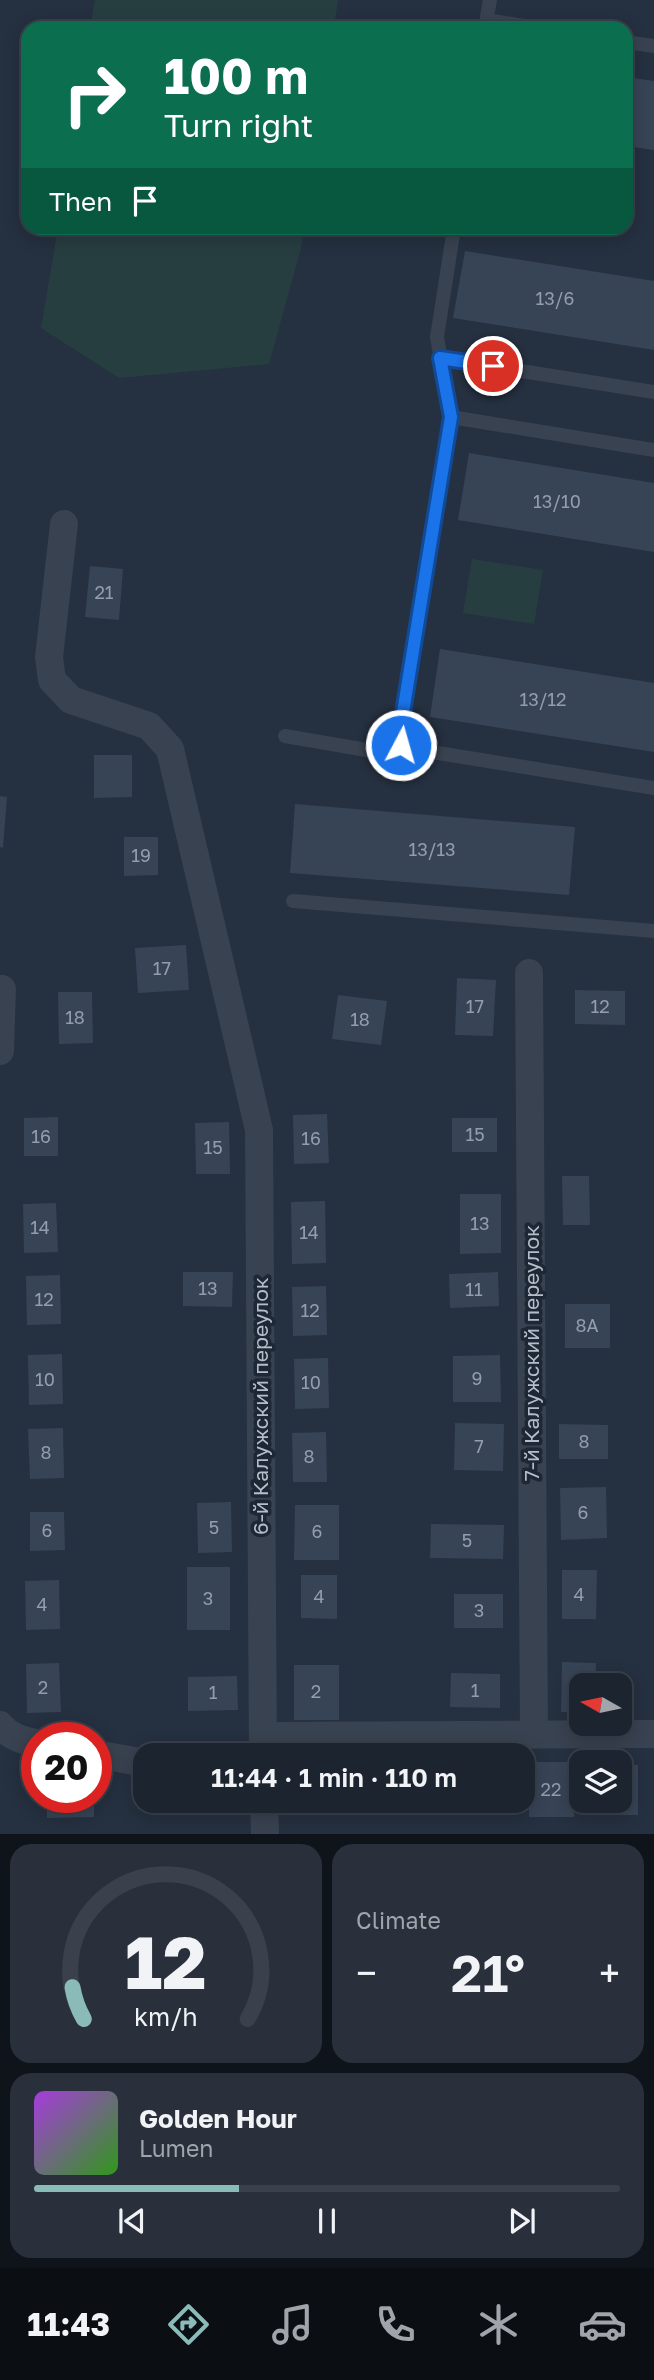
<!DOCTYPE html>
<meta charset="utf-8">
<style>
body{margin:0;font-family:"Golos Text",sans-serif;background:#29303c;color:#f1f3f6;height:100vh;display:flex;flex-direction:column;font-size:26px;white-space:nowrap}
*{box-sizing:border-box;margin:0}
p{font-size:23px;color:#a0a4ab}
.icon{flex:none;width:38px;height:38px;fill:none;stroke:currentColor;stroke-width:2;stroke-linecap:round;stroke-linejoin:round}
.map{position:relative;height:1834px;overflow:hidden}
.sheet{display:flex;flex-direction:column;gap:10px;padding:10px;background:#0f141a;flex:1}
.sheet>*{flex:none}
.hud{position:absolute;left:21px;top:21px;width:612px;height:214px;border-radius:21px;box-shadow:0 4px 18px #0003,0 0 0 2px #3a414c;background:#0b6e4f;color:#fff;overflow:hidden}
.needle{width:46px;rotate:279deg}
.controls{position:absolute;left:569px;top:1673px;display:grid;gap:14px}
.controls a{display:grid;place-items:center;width:63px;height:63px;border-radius:14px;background:#1c2430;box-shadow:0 4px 18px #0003,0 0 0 2px #3a414c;font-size:35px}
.speed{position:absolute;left:21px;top:1722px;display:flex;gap:14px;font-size:35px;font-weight:700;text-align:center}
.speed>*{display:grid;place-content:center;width:91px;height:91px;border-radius:50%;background:#1c2430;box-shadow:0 4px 18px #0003,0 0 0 2px #3a414c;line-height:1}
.speed .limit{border:10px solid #d22;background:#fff;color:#111}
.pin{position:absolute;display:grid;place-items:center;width:60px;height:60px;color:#fff;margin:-30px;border:4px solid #fff;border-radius:50%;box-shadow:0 2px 7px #0007}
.me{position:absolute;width:77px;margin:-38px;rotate:6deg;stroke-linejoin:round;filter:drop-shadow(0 0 5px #0008)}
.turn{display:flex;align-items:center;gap:24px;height:147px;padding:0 28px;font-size:32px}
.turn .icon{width:91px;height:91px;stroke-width:2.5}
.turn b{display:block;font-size:49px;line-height:60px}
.then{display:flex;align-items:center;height:66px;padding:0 28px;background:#0003;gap:14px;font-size:26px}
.big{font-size:52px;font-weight:600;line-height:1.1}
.sheet .card{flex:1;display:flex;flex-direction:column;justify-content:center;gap:10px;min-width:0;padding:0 24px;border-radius:21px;background:#29303c}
.sheet .dial{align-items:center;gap:0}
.dial svg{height:182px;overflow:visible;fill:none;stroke:#3a414c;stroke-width:7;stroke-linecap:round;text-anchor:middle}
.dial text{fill:#f1f3f6;stroke:none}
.song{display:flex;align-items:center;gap:21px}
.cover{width:84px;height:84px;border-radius:10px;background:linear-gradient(135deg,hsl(280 70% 55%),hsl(110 70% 35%))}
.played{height:7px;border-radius:4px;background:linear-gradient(90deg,#8bbbb9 35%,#3a414c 35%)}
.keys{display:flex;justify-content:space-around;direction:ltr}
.heat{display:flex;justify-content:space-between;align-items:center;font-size:38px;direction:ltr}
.sheet .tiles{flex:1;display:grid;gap:10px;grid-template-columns:1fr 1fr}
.card:last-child{grid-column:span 2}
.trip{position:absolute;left:133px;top:1743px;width:402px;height:70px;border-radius:21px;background:#1c2430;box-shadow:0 4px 18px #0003,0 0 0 2px #3a414c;font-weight:600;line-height:70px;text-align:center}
.tab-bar{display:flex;height:112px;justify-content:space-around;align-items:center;background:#0b0e13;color:#a0a4ab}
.tab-bar .icon{width:49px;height:49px}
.tab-bar .on{color:#8bbbb9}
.tab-bar b{font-size:32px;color:#f1f3f6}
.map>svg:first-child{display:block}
.green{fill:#273e41}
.building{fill:#374456}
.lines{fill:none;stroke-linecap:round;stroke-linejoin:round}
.service{stroke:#394250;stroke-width:14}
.minor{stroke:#394250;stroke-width:28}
.route-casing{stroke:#114b97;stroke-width:18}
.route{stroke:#1a73e8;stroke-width:12}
.labels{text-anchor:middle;stroke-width:7;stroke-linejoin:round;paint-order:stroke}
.number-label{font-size:18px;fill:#949dab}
.street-label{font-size:21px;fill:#b5bdca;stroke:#1e2735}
</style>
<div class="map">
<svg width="654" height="1834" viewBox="0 0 654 1834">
<rect width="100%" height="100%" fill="#253040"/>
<g class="green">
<path d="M95 0H338L334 28H90Z"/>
<path d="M58 228H304L301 248 269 364 119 378 41 328Z"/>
<path d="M472 559 543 570 534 624 463 613Z"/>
</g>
<g class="building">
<path d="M626 77 654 81V150L626 146Z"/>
<path d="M465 251 654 281V350L453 318Z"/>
<path d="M469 453 654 483V552L458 520Z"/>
<path d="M90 566 123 569 119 620 85 617Z"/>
<path d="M440 649 654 683V752L430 717Z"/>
<path d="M94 755H132V797L94 798Z"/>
<path d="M0 796 7 797 3 848 0 847Z"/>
<path d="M295 804 575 827 569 895 290 873Z"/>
<path d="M124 837H158V875L124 876Z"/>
<path d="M186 945 189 990 138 993 135 948Z"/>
<path d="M457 978 496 980 493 1036 455 1035Z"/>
<path d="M575 990 625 991V1025L575 1024Z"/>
<path d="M58 992H92L93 1043 59 1044Z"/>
<path d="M338 995 387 1001 381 1045 332 1039Z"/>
<path d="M327 1114 329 1163 294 1164 293 1115Z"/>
<path d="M58 1117V1156H24V1118Z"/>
<rect x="452" y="1118" width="45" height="34"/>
<path d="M229 1122 230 1174H196L195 1123Z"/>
<path d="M562 1176H589L590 1225H563Z"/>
<path d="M460 1194H501V1253L460 1254Z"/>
<path d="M325 1201 326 1263 292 1264 291 1202Z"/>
<path d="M56 1203 58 1252 24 1253 23 1204Z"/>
<path d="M183 1272H233L232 1307 183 1306Z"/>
<path d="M498 1272 499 1306 450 1308 449 1274Z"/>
<path d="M60 1275 61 1324 27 1325 26 1276Z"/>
<path d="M326 1286 327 1335 293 1336 292 1287Z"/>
<rect x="565" y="1304" width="45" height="44"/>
<path d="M62 1354 63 1404 29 1405 28 1355Z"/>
<path d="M500 1355 501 1402H453V1356Z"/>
<path d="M328 1358 329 1408 295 1409 294 1359Z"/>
<path d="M455 1423 504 1424 503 1471 454 1470Z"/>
<path d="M559 1424 608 1425V1459H559Z"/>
<path d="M63 1428 64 1478 30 1479 28 1429Z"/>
<path d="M326 1432 327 1482H293L292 1433Z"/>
<path d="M606 1487 607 1538 561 1540 560 1488Z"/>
<path d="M231 1502 232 1552 198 1553 197 1503Z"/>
<path d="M295 1505H339V1560H294Z"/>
<path d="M30 1512H64L65 1550 30 1551Z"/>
<path d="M431 1524 504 1525 503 1559 430 1558Z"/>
<rect x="187" y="1567" width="43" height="63"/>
<path d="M562 1570H597L596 1619H562Z"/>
<path d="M301 1575H337V1619L301 1618Z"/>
<path d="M59 1580 60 1629 26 1630 25 1581Z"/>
<rect x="454" y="1594" width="49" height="34"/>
<path d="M562 1662 596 1663 595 1685H581V1712H561Z"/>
<path d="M59 1663 61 1712 27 1713 26 1664Z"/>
<rect x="294" y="1665" width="45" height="55"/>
<path d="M451 1673 500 1674V1708L450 1707Z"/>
<path d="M237 1676 238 1710 188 1711V1677Z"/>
<path d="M529 1762H573L574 1817H529Z"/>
<path d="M620 1765H638V1815H597V1801H620Z"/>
<path d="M47 1797H94V1817L47 1818Z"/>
<path d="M294 1801H338L339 1808 294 1809Z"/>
<rect x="377" y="1801" width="36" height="10"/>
</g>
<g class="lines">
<g class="service">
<path d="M487 20 536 28"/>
<path d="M485 28 490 0"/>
<path d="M626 42 654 46"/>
<path d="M454 228 437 337 451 417 399 738 401 745 407 748 654 788"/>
<path d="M440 358 654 392"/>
<path d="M451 417 654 450"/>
<path d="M285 736 384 753 393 750 401 745"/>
<path d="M293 901 654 931"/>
</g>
<g class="minor">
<path d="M64 524 49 657 52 680 71 700 149 726 170 749 259 1130 263 1755"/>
<path d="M529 973 534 1734"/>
<path d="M0 1051 2 989"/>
<path d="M0 1725C9 1736 23 1741 37 1743"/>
<path d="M263 1736 654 1734"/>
<path d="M96 1754 145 1763"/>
<path d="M264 1801 265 1834"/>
</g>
</g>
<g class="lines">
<defs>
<path id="route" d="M401 745 399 737 451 417 440 358 493 366"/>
</defs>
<use href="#route" class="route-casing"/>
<use href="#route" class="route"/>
</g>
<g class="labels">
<g class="number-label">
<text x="555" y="305">13/6</text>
<text x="557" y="508">13/10</text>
<text x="104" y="599">21</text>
<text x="543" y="706">13/12</text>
<text x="432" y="856">13/13</text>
<text x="141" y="862">19</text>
<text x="162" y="975">17</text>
<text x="475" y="1013">17</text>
<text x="600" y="1013">12</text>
<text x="75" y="1024">18</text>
<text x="360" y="1026">18</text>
<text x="475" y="1141">15</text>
<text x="41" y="1143">16</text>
<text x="311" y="1145">16</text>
<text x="213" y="1154">15</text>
<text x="480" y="1230">13</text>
<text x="40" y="1234">14</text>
<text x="309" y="1239">14</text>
<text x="208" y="1295">13</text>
<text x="474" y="1296">11</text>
<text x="44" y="1306">12</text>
<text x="310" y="1317">12</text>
<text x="587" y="1332">8А</text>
<text x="477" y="1385">9</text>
<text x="45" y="1386">10</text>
<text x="311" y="1389">10</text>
<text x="584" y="1448">8</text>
<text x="479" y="1453">7</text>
<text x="46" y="1459">8</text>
<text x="309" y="1463">8</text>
<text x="583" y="1519">6</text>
<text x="214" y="1534">5</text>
<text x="47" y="1537">6</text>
<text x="317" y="1538">6</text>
<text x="467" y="1547">5</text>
<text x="579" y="1601">4</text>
<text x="319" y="1603">4</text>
<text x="208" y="1605">3</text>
<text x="42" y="1611">4</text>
<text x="479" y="1617">3</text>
<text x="43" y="1694">2</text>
<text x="475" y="1697">1</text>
<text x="316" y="1698">2</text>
<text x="213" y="1699">1</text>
<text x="551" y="1796">22</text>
</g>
<g class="street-label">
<text transform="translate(532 1353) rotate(-90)" y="7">7-й Калужский переулок</text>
<text transform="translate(261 1406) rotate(-90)" y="7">6-й Калужский переулок</text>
</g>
</g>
</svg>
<div class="controls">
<a><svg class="needle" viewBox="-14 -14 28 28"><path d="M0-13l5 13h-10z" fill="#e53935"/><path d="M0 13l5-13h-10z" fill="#a0a4ab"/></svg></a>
<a><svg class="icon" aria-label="layers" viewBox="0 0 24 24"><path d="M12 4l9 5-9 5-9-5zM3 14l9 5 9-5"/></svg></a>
</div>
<div class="speed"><div class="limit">20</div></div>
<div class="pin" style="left:493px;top:366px;background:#d93025"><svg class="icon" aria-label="arrive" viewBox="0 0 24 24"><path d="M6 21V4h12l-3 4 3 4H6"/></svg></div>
<svg class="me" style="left:401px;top:745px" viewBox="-20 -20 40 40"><circle r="17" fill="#1a73e8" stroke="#fff" stroke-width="3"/><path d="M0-11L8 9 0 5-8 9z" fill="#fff"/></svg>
<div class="trip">11:44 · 1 min · 110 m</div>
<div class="hud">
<div class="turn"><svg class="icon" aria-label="right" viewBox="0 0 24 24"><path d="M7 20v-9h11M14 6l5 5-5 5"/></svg><div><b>100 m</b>Turn right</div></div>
<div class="then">Then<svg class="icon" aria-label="arrive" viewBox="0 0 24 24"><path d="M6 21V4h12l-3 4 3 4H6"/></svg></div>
</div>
</div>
<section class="sheet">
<div class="tiles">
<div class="card dial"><svg viewBox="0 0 100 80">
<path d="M14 69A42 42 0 1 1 86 69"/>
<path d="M14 69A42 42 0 0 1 9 55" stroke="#8bbbb9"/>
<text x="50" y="56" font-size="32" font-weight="700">12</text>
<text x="50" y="72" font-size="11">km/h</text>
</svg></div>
<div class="card"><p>Climate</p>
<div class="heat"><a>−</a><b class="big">21°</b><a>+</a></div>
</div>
<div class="card">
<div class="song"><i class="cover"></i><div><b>Golden Hour</b><p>Lumen</p></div></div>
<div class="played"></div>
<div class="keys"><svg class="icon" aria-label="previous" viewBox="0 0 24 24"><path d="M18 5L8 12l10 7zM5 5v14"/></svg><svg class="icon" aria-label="pause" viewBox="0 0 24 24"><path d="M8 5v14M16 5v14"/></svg><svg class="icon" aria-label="next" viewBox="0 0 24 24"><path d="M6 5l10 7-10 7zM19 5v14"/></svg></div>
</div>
</div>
</section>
<nav class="tab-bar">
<b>11:43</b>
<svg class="icon on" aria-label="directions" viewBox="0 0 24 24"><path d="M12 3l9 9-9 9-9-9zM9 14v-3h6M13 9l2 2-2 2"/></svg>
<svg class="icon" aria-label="music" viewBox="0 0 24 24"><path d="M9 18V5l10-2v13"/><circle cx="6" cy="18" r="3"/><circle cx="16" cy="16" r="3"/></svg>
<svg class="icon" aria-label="phone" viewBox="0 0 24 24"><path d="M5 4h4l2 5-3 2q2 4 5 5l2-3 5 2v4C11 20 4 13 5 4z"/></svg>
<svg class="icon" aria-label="climate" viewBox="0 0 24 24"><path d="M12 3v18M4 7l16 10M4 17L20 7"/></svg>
<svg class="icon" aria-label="car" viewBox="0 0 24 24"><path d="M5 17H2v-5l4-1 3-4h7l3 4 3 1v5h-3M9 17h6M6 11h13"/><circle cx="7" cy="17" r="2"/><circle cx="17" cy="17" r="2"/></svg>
</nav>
